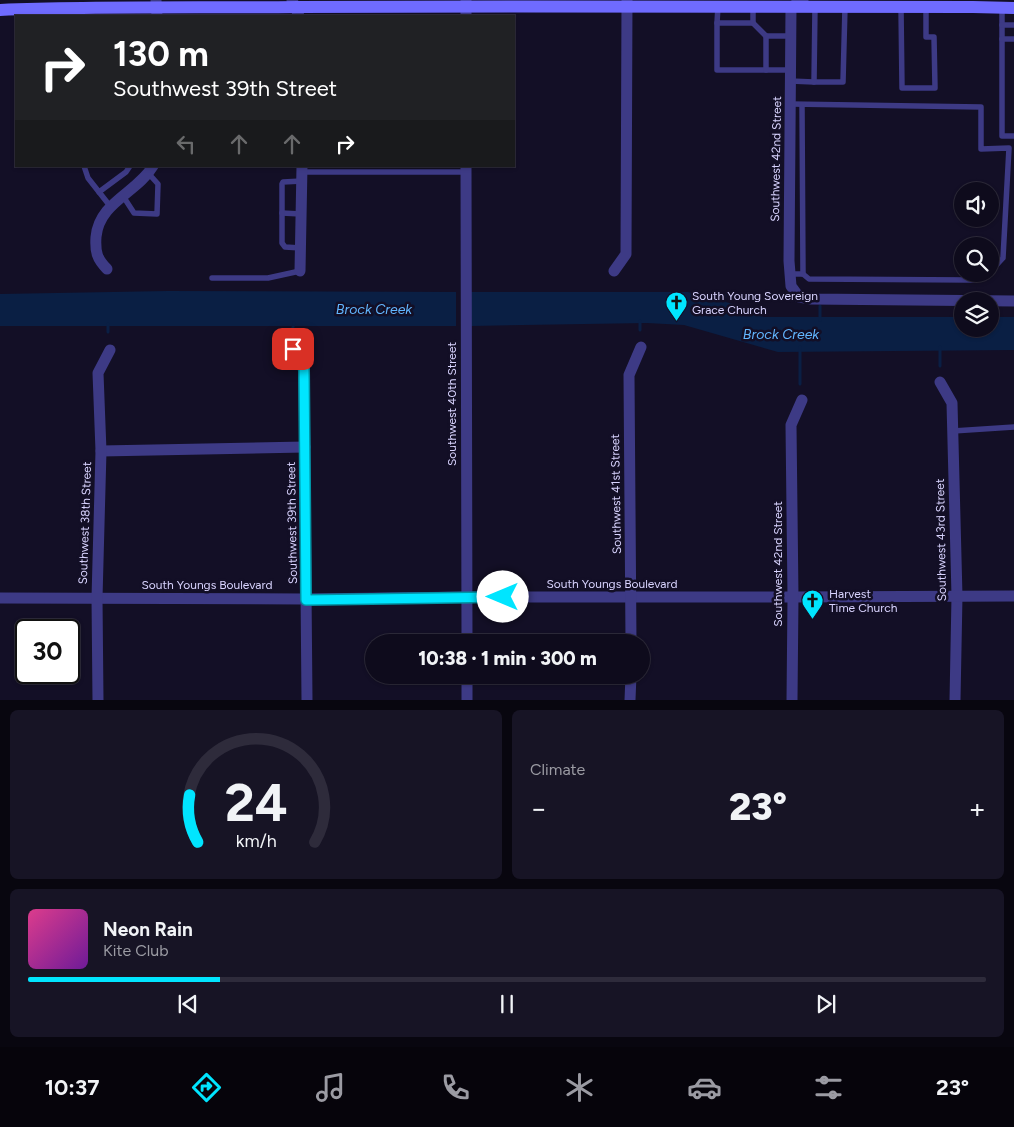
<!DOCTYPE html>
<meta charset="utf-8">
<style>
body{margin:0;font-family:Figtree,sans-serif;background:#171425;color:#f1f3f6;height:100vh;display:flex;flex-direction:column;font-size:19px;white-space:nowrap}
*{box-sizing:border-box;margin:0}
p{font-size:16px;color:#9b9ba3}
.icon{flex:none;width:28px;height:28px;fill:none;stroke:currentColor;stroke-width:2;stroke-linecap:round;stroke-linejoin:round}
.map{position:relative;height:700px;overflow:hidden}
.sheet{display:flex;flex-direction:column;gap:10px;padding:10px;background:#08060f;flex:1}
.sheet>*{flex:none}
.guide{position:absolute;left:15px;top:15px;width:500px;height:152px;border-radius:0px;box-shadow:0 1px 4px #0004,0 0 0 1px #2e2b3b;background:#202124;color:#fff;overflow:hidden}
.fabs{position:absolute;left:954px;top:182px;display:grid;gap:10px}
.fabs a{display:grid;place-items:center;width:45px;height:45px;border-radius:50%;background:#0e0b1c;box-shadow:0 1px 4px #0004,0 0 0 1px #2e2b3b;font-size:25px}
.speed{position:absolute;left:15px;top:619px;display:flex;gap:10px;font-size:25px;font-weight:700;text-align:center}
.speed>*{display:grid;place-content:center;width:65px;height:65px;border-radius:50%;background:#0e0b1c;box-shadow:0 1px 4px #0004,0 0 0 1px #2e2b3b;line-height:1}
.speed .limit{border:2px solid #111;border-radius:8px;background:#fff;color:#111}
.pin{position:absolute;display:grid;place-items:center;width:42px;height:42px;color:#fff;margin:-21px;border-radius:10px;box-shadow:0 2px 8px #0006}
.me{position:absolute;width:55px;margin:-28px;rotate:270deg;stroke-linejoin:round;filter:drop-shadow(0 0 4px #0008)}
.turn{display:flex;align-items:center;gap:18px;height:105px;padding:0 15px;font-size:22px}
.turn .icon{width:65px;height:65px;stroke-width:2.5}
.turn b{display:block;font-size:35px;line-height:42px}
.lanes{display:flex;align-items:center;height:48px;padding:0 15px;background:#0003;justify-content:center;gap:25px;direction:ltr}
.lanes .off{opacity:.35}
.big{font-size:38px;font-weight:800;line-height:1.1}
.sheet .tile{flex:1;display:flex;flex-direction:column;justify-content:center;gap:8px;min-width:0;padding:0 18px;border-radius:8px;background:#171425}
.sheet .dial{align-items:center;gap:0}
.dial svg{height:130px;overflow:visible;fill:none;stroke:#2e2b3b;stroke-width:7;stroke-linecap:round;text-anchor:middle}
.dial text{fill:#f1f3f6;stroke:none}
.song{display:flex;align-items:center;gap:15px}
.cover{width:60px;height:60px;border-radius:8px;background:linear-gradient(135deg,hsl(330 70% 55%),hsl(280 70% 35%))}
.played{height:5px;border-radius:2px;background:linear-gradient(90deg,#00e5ff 20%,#2e2b3b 20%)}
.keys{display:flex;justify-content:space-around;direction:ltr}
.heat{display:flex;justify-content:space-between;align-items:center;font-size:28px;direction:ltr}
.sheet .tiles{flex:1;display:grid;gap:10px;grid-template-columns:1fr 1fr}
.tile:last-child{grid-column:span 2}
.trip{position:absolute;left:365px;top:634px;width:285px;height:50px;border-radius:25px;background:#0e0b1c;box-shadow:0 1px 4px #0004,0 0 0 1px #2e2b3b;font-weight:800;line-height:50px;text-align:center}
.menu{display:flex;height:80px;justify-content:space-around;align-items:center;background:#06040b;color:#9b9ba3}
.menu .icon{width:35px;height:35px}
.menu .active{color:#00e5ff}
.menu b{font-size:22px;color:#f1f3f6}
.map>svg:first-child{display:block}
.water{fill:#0a1f44}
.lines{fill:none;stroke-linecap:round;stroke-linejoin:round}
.stream{stroke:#0a1f44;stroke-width:3}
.service{stroke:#3d3a85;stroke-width:5.5}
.minor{stroke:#3d3a85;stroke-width:11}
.secondary{stroke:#6f6bff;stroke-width:12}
.route-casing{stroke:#0095a6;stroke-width:12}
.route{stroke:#00e5ff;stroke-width:9}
.labels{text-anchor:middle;stroke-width:5;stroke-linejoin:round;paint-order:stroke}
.street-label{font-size:12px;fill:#d9d4ff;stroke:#130f26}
.poi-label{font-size:12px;fill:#d9d4ff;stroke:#130f26;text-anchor:start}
.water-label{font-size:14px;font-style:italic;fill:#62b6ff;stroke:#130f26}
</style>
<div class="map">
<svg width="1014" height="700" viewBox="0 0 1014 700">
<rect width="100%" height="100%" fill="#130f26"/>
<g class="water">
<path d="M168 291 456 292V326H0V294Z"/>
<path d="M471 292H688L733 304 764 317H962V329H990V317H1014V350L778 352 684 325 647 323 471 326Z"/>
</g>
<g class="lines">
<g class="stream">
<path d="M724 304 725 295"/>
<path d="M820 306V320"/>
<path d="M640 321V330"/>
<path d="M108 324V332"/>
<path d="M291 335 294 323"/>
<path d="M800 347V384"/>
<path d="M940 366V347"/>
</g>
<g class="service">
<path d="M718 6 717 23H753"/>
<path d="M753 6V23L766 36"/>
<path d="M815 7 814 82H843L845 7"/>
<path d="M901 8 902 88H935L934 37H926V7"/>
<path d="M1002 8V136H1014"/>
<path d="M717 23V70H766"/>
<path d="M1002 25H1014"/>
<path d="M1002 39H1014"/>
<path d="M790 70H766V36H791"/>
<path d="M790 81 814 82"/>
<path d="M790 104 981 107V149L1009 148 1003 258 990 272"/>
<path d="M802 105 803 274"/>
<path d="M84 166 88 178 110 206"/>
<path d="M302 172H466"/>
<path d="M99 192 126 172 130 166"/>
<path d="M123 196 134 213 157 214 158 184 149 174"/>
<path d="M282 213 301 214"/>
<path d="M301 248 285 247 282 243V184L283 182 302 181"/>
<path d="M790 274H803L809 279 971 280 984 278 988 274"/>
<path d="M212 278H268L300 271"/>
<path d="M953 431 1014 427"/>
</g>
<g class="minor">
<path d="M156 0 157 16"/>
<path d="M292 0 299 16"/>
<path d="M466 0V16"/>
<path d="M803 0 791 7 789 261 791 286 799 297 811 299 1014 301"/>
<path d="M466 166 467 642"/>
<path d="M107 269C97 259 95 252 96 237 99 202 137 193 153 166"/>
<path d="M300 271 302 166"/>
<path d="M614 271 626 254 627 0"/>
<path d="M293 349 304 369 307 700"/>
<path d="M940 382 952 403 957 596 955 700"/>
<path d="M101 451 305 447"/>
<path d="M0 598 306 599 467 597H793L1014 596"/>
<path d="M631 642 629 375 641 347"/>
<path d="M467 675V700"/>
<path d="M98 700 97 598 101 451 98 373 110 350"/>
<path d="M630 700 631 675"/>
<path d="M792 700 793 597 791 425 802 400"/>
</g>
<path class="secondary" d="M0 10C99 6 199 8 298 7 523 6 748 7 973 7L1014 8"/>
</g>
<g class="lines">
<defs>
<path id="route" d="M293 349 304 369 306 600 503 597"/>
</defs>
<use href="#route" class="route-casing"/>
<use href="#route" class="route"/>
</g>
<defs>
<symbol id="church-pin" viewBox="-11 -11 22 30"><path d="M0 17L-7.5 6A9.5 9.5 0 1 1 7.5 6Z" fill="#00e5ff" stroke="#130f26"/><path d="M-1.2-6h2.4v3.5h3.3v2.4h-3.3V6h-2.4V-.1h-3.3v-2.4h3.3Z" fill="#111"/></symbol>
</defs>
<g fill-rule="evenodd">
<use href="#church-pin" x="664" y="290" width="25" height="34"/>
<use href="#church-pin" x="800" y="588" width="25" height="34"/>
</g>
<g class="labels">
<g class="street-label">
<text transform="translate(776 159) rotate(-89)" y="4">Southwest 42nd Street</text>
<text transform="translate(452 404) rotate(-90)" y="4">Southwest 40th Street</text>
<text transform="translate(616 494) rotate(-91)" y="4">Southwest 41st Street</text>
<text transform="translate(85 523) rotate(-88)" y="4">Southwest 38th Street</text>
<text transform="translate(292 523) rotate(-91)" y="4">Southwest 39th Street</text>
<text transform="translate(941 540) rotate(-91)" y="4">Southwest 43rd Street</text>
<text transform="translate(778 564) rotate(-90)" y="4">Southwest 42nd Street</text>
<text x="612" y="588">South Youngs Boulevard</text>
<text x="207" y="589">South Youngs Boulevard</text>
</g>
<g class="poi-label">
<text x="692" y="300">South Young Sovereign<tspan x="692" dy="14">Grace Church</tspan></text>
<text x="829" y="598">Harvest<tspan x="829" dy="14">Time Church</tspan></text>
</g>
<g class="water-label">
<text x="374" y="314">Brock Creek</text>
<text x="781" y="339">Brock Creek</text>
</g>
</g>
</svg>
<div class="fabs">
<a><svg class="icon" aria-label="sound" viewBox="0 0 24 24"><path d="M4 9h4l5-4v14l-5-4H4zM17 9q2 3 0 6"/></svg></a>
<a><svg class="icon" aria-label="search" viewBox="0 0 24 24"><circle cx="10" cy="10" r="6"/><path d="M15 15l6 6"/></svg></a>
<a><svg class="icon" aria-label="layers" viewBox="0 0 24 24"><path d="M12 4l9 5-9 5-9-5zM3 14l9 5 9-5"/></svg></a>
</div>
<div class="speed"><div class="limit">30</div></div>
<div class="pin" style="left:293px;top:349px;background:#d93025"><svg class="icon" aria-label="arrive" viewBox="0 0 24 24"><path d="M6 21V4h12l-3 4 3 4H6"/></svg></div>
<svg class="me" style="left:503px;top:597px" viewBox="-20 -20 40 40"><circle r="19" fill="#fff"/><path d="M0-13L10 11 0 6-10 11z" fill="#00e5ff"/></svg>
<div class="trip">10:38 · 1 min · 300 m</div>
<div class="guide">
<div class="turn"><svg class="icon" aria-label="right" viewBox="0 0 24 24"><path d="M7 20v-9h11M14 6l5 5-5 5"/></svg><div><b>130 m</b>Southwest 39th Street</div></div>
<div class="lanes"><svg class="icon off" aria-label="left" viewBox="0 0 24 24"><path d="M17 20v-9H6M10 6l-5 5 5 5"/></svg><svg class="icon off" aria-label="ahead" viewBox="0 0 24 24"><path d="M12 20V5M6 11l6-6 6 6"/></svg><svg class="icon off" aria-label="ahead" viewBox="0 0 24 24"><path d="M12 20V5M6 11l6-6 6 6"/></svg><svg class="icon" aria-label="right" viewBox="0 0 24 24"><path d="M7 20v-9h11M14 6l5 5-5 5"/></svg></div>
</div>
</div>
<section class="sheet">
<div class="tiles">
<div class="tile dial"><svg viewBox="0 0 100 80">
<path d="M14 69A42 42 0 1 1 86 69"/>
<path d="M14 69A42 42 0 0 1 9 40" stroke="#00e5ff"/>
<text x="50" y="56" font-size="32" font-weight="700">24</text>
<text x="50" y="72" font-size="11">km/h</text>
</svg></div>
<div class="tile"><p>Climate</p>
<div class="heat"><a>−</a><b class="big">23°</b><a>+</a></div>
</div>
<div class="tile">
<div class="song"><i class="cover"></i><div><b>Neon Rain</b><p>Kite Club</p></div></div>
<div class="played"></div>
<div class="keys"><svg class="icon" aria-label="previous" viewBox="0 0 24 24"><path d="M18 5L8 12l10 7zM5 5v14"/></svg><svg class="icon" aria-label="pause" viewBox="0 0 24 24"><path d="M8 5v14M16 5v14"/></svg><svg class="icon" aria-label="next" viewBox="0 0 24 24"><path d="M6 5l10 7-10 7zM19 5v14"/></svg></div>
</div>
</div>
</section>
<nav class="menu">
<b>10:37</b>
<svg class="icon active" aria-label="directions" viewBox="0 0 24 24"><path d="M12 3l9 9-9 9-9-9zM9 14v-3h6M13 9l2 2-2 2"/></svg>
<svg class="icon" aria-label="music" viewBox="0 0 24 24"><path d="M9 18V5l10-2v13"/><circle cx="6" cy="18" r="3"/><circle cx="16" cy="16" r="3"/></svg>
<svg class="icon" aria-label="phone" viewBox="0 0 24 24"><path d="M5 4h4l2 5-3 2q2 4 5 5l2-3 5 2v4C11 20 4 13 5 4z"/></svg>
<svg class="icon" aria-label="climate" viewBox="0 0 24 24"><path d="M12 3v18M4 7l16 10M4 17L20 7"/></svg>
<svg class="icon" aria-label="car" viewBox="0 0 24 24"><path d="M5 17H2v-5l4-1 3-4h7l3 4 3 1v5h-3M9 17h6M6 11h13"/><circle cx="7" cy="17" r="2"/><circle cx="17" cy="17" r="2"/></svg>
<svg class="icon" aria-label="filters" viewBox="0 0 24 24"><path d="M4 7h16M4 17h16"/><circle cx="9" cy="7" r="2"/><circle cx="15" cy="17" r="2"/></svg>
<b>23°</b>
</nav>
